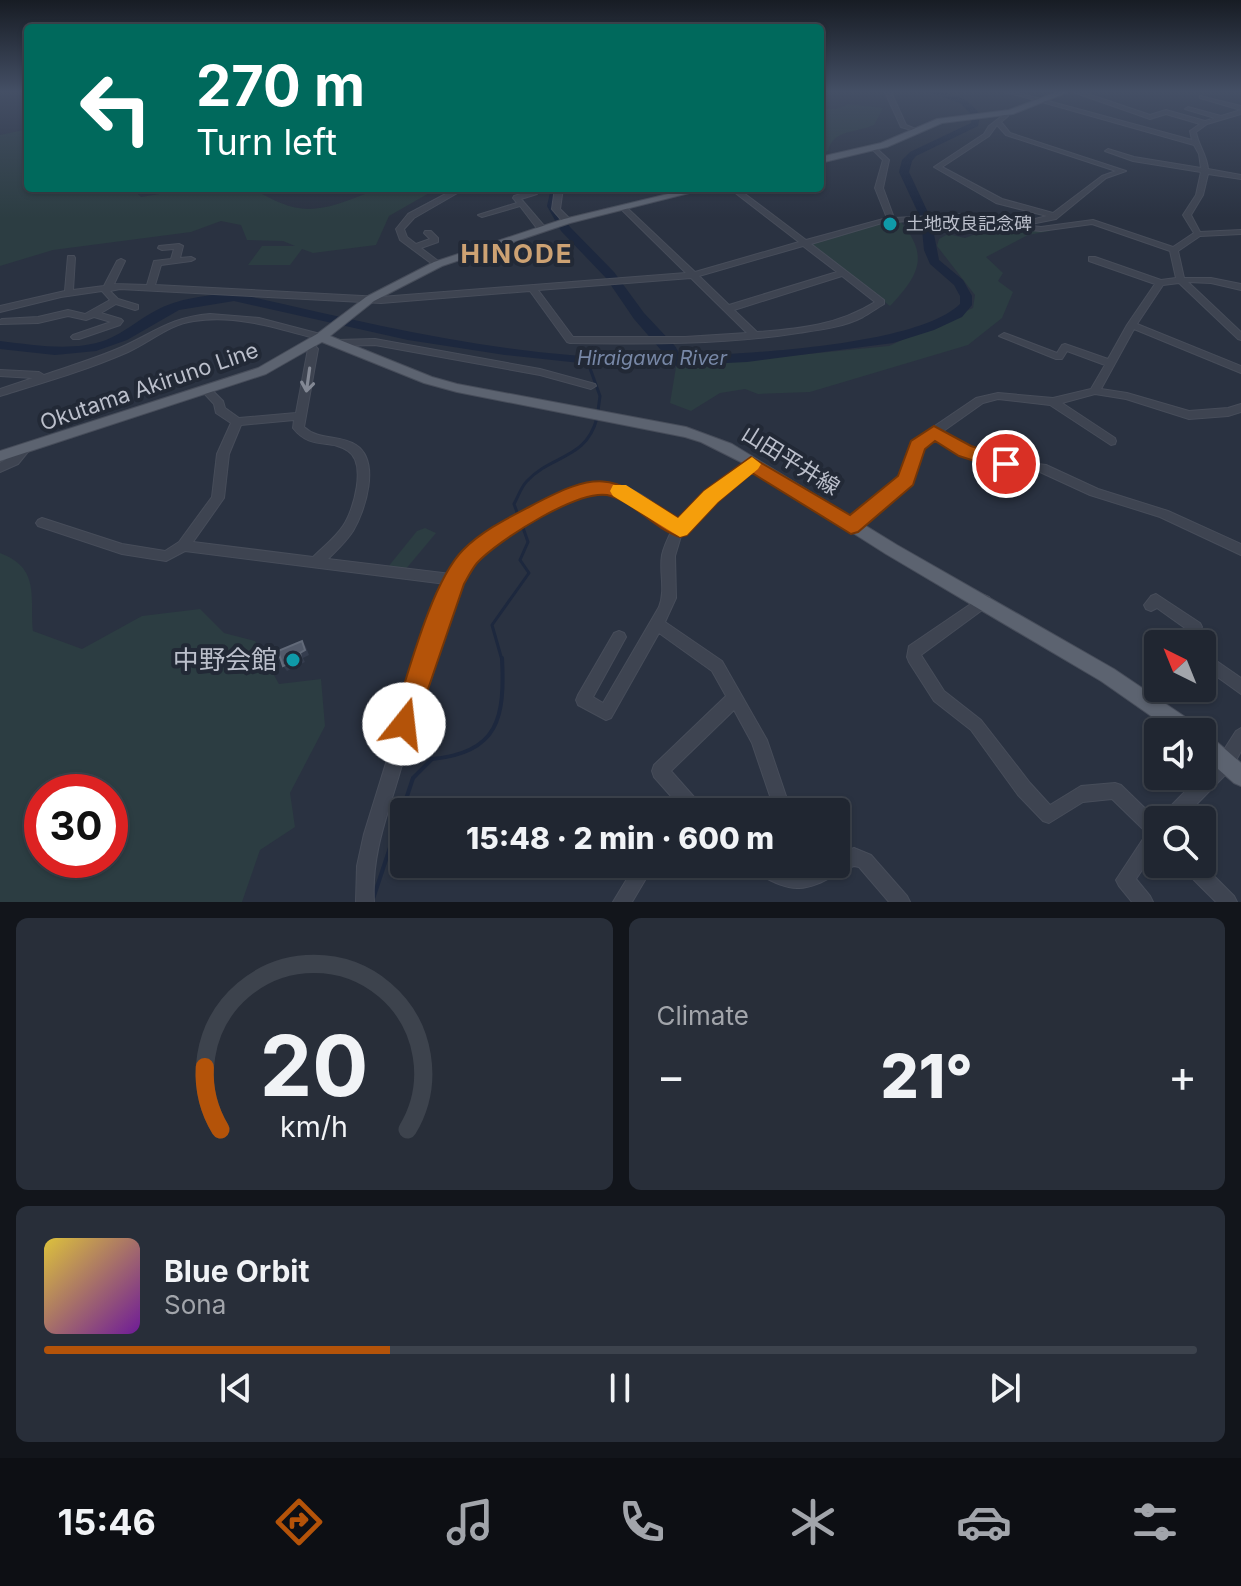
<!DOCTYPE html>
<meta charset="utf-8">
<style>
body{margin:0;font-family:Inter,"Noto Sans JP",sans-serif;background:#282e39;color:#f1f3f6;height:100vh;display:flex;flex-direction:column;font-size:30px;white-space:nowrap}
*{box-sizing:border-box;margin:0}
p{font-size:26px;color:#a2a5ab}
.icon{flex:none;width:44px;height:44px;fill:none;stroke:currentColor;stroke-width:2;stroke-linecap:round;stroke-linejoin:round}
.map{position:relative;height:902px;overflow:hidden}
.sheet{display:flex;flex-direction:column;gap:16px;padding:16px;background:#12151b;flex:1}
.sheet>*{flex:none}
.top-card{position:absolute;left:24px;top:24px;width:800px;height:168px;border-radius:8px;box-shadow:0 2px 6px #0004,0 0 0 2px #3d434d;background:#00695c;color:#fff;overflow:hidden}
.needle{width:52px;rotate:317deg}
.tools{position:absolute;left:1144px;top:630px;display:grid;gap:16px}
.tools a{display:grid;place-items:center;width:72px;height:72px;border-radius:8px;background:#202631;box-shadow:0 2px 6px #0004,0 0 0 2px #3d434d;font-size:40px}
.speed{position:absolute;left:24px;top:774px;display:flex;gap:16px;font-size:40px;font-weight:700;text-align:center}
.speed>*{display:grid;place-content:center;width:104px;height:104px;border-radius:50%;background:#202631;box-shadow:0 2px 6px #0004,0 0 0 2px #3d434d;line-height:1}
.speed .limit{border:12px solid #d22;background:#fff;color:#111}
.pin{position:absolute;display:grid;place-items:center;width:68px;height:68px;color:#fff;margin:-34px;border:4px solid #fff;border-radius:50%;box-shadow:0 2px 8px #0007}
.me{position:absolute;width:88px;margin:-44px;rotate:16deg;stroke-linejoin:round;filter:drop-shadow(0 0 6px #0008)}
.turn{display:flex;align-items:center;gap:28px;height:168px;padding:0 40px;font-size:36px}
.turn .icon{width:104px;height:104px;stroke-width:2.5}
.turn b{display:block;font-size:56px;line-height:68px}
.big{font-size:60px;font-weight:800;line-height:1.1}
.sheet .tile{flex:1;display:flex;flex-direction:column;justify-content:center;gap:12px;min-width:0;padding:0 28px;border-radius:12px;background:#282e39}
.sheet .dial{align-items:center;gap:0}
.dial svg{height:208px;overflow:visible;fill:none;stroke:#3d434d;stroke-width:7;stroke-linecap:round;text-anchor:middle}
.dial text{fill:#f1f3f6;stroke:none}
.song{display:flex;align-items:center;gap:24px}
.cover{width:96px;height:96px;border-radius:12px;background:linear-gradient(135deg,hsl(50 70% 55%),hsl(280 70% 35%))}
.played{height:8px;border-radius:4px;background:linear-gradient(90deg,#b45309 30%,#3d434d 30%)}
.keys{display:flex;justify-content:space-around;direction:ltr}
.heat{display:flex;justify-content:space-between;align-items:center;font-size:44px;direction:ltr}
.sheet .tiles{flex:1;display:grid;gap:16px;grid-template-columns:1fr 1fr}
.tile:last-child{grid-column:span 2}
.trip{position:absolute;left:390px;top:798px;width:460px;height:80px;border-radius:8px;background:#202631;box-shadow:0 2px 6px #0004,0 0 0 2px #3d434d;font-weight:800;line-height:80px;text-align:center}
.menu{display:flex;height:128px;justify-content:space-around;align-items:center;background:#0d0f14;color:#a2a5ab}
.menu .icon{width:56px;height:56px}
.menu .active{color:#b45309}
.menu b{font-size:36px;color:#f1f3f6}
.map>svg:first-child{display:block}
.green{fill:#2c3d42;fill-rule:evenodd}
.lines{fill:none;stroke-linecap:round;stroke-linejoin:round}
.stream-far1{stroke:#1d283e;stroke-width:3}
.stream{stroke:#1d283e;stroke-width:4}
.river{fill:#1d283e;fill-rule:evenodd}
.minor-casing{stroke:#474d5a;stroke-width:2}
.major-casing{stroke:#474d5a;stroke-width:2}
.minor{fill:#3e4451;fill-rule:evenodd}
.major{fill:#5c6370;fill-rule:evenodd}
.shaded-wall{fill:#353d4e}
.building{fill:#525a6a;stroke:#626a79;stroke-width:2}
.oneway{stroke:#838894}
.route{fill:#b45309;stroke:#753606;stroke-width:2}
.slow{fill:#f59e0b}
.culture-dot{fill:#0f9aa8;stroke:#222936;stroke-width:3}
.labels{text-anchor:middle;stroke-width:8;stroke-linejoin:round;paint-order:stroke}
.far-poi-label{font-size:18px;fill:#bbbfcb;stroke:#222936;text-anchor:start}
.far-water-label{font-size:20px;font-style:italic;fill:#7787a6;stroke:#222936}
.street-label{font-size:22px;fill:#bbbfcb;stroke:#222936}
.far-district-label{font-size:26px;font-weight:bold;letter-spacing:2px;fill:#cda273;stroke:#222936}
.near-poi-label{font-size:26px;fill:#bbbfcb;stroke:#222936;text-anchor:end}
</style>
<div class="map">
<svg width="1241" height="902" viewBox="0 0 1241 902">
<rect width="100%" height="100%" fill="#2a3241"/>
<g class="green">
<path d="M848 104 883 108 874 125C857 133 833 129 828 151L820 153V109H837Z"/>
<path d="M28 129V188H132L141 197C171 193 218 181 247 188 257 190 270 199 281 203 311 216 336 205 365 194L361 188H438L389 216 376 245 313 253 302 249 290 265H248L262 246H295L283 241 247 240 241 225 221 221 191 232 53 250 0 266V135Z"/>
<path d="M900 221C930 256 919 275 890 306L810 244 880 224Z"/>
<path d="M997 226H1041L1050 231 1028 235 986 257 1003 273 998 281 1013 292 1002 318 968 345 810 392 758 394 745 389 720 393 691 411 670 403 676 367 889 346 973 308 975 295 937 246 939 239 948 234 965 238Z"/>
<path d="M425 528 436 533 405 570 388 567 417 531Z"/>
<path d="M0 553C40 568 30 596 33 631L82 649 142 616 200 609 224 633 255 641 279 684 321 679 325 726 290 793 295 827 260 850 242 902H0ZM110 792V860H42V792Z"/>
</g>
<g class="lines">
<g class="stream-far1">
<path d="M587 360 600 396 598 411"/>
<path d="M518 515 514 504C518 497 521 487 527 481 552 454 586 460 597 418"/>
<path d="M502 660 492 625 529 573 520 560 528 542 521 522"/>
</g>
<path class="stream" d="M372 902 413 778 432 759C499 753 505 717 502 658"/>
<path class="river" d="M929 92C951 92 967 96 980 115L978 126 916 156 912 161 909 172 931 219 939 260 963 280 972 296V305L962 317 934 330 893 343 747 362 627 368 505 355 408 340 234 301 179 310 127 340 96 351 55 355 0 349V341C35 345 72 352 106 340 124 333 138 320 155 311 178 298 208 295 234 293 373 324 523 363 667 357L634 319 606 278 561 231 547 206 551 188H561L557 206 570 227 614 272 644 313 675 346 681 356C743 354 917 346 960 304V296L954 285 930 264 924 250 921 219 899 172 902 160 910 152 971 123 972 115 960 103Z"/>
<defs>
<g id="minor">
<path d="M885 92H891L906 125 918 130V132L901 127Z"/>
<path d="M1006 92H1015L1192 140 1190 131 1200 124 1166 114 1150 119 1073 92H1082L1150 115 1166 110 1205 121 1215 118 1185 109 1188 107 1221 116 1241 110V114L1207 124 1196 132C1198 145 1207 155 1208 169L1241 175V179L1208 174 1203 195 1191 215 1200 232 1241 230V234L1200 236 1178 251 1184 278H1211L1241 284V290L1211 283 1188 282 1241 332V340L1238 339 1179 283 1163 285 1137 324 1241 366V373L1134 329 1101 389 1127 393 1189 411 1228 408 1241 404V412L1228 416 1189 419 1126 399 1095 394 1062 403 1115 438 1116 441 1115 444 1111 445 1050 405 998 399 983 403 942 432 969 448 1006 460 1046 465 1098 489 1168 511 1241 544V555L1160 517 1090 495 1040 472 1006 468 961 454 934 437 926 443 911 483 855 529 851 531 847 529 845 526 847 523 902 478 917 438 976 398 998 393 1053 398 1091 389 1105 365 1067 351 1062 359H1056L999 336 1004 333 1007 334 1057 353 1062 345 1065 344 1108 359 1127 325 1155 284 1089 261V257H1095L1161 280 1176 278 1170 251 1092 224 1041 231 999 227 969 218H945L882 223 811 244 884 300V304C877 308 870 313 863 317 844 327 819 330 798 333 723 345 646 344 570 343L567 342 530 291 381 303 120 289 110 291 118 299 138 305V309L135 310 116 304 101 313 121 319 123 321 120 325 79 339H73L71 337 73 335 111 322 94 317 86 320 68 316 38 323 0 324V320L2 319 38 317 68 310 85 314 110 300 102 291 61 297 0 312V306L65 291 68 256H74L75 258 73 290 104 286 117 261 121 259 125 261 114 284 147 285 154 261 171 259 174 249 162 250 158 248 159 246 179 244 183 246 180 258 191 257 195 259 191 261 161 265 155 285 381 297 686 273 621 209 620 207 624 205 695 272 799 242 729 188H737L806 240 887 218 875 188 883 160 871 148 874 146 889 160 883 188 894 218 970 214 1000 223 1041 227 1093 220 1173 247 1194 233 1183 215 1196 195 1201 172 1133 161 1105 151 1108 149 1134 157 1201 168 1199 154 1194 145ZM803 246 837 272 729 305 699 276ZM842 276 875 302C838 325 800 329 757 332L734 310ZM691 278 747 333 685 337H573L538 290Z"/>
<path d="M1200 96 1241 106V110L1200 98Z"/>
<path d="M1002 112H1006L1008 116 1001 122 1010 133 1126 171 1106 178 1056 219 1031 224V220L1047 216 996 203 934 167 984 134 989 126 1002 116ZM997 125 1006 135 1116 171 1102 176 1053 213 1002 199 942 167 989 136Z"/>
<path d="M457 188H466L414 218 404 229 407 237 416 244 430 239 424 233 425 231H431L438 238V242L421 248 442 264 438 266H435L400 240 396 229 408 214Z"/>
<path d="M555 188H563L560 209 570 219V223H564L552 209Z"/>
<path d="M534 190H537V194L521 199 545 227V231H539L520 206 482 217 478 215 517 203 513 198 514 196Z"/>
<path d="M210 314 259 318 324 335 326 337 321 340C280 329 237 314 194 321 170 324 150 342 128 352 87 370 42 383 0 396V389L33 378 0 376V370L39 372 44 375C70 366 97 358 122 347 155 332 172 317 210 314Z"/>
<path d="M375 339 540 369 595 384 596 386 591 389 540 375 375 345 337 346 332 343 337 340Z"/>
<path d="M309 341 312 342 318 349 304 427C319 441 339 434 356 445 381 461 365 511 353 531 346 542 337 550 328 559L451 574C458 563 465 553 474 544 500 520 579 476 614 484 639 489 658 507 678 521L702 497 747 461H755L757 464 755 467 699 514 681 536 675 556 676 598 665 622 722 661 767 740 787 799 783 812H762L771 799 752 743 734 710 671 771 702 806 704 812H685L654 777 652 771 654 765 726 696 712 671 659 633 611 718 606 720 578 705 576 700 578 695 614 633 619 631 624 633 626 637 593 697 603 703 659 607C666 589 659 573 662 555 664 546 668 538 672 530 613 488 605 477 537 516 516 528 494 539 478 557 456 581 447 614 437 644 425 683 413 721 403 761 390 810 371 850 374 902H356L357 866 364 834 413 676 446 584 185 551 166 561 122 554 38 526 36 523 38 520 42 518 122 544 165 551 179 542 212 497 217 454 231 423 216 413 214 404 202 391 203 389H211L223 401 225 408 239 418 296 413 308 349 304 344ZM294 420 293 428C311 451 330 438 348 451 367 463 354 510 343 526 335 538 323 547 313 557L193 542 224 498 229 454 241 425Z"/>
<path d="M26 444 31 448 18 464 0 472V463C10 458 17 448 26 444Z"/>
<path d="M1156 594 1200 623 1202 627 1189 642 1190 644H1174L1175 637 1185 628 1157 608 1151 611 1146 609 1144 605 1151 596Z"/>
<path d="M984 595 989 597 991 601 989 605 921 655 944 691 981 720 1030 783 1050 805 1081 786 1115 783 1121 785 1158 821V846L1136 879 1150 896 1153 902H1132L1119 886 1116 880 1147 833 1112 799 1083 802 1049 823 1043 821 1018 795 971 730 934 701 909 662 907 657 909 646Z"/>
<path d="M1202 651 1241 678V694L1202 666Z"/>
<path d="M1241 728V751L1232 768 1181 820H1161L1163 814 1220 756 1236 731Z"/>
<path d="M854 848 871 855 907 896 910 902H889L859 867 854 866C837 872 818 888 799 888 782 889 765 877 750 870L747 864H774L789 870 800 871 807 870 818 864H836V855Z"/>
<path d="M1181 864H1202L1234 896 1237 902H1216L1184 870Z"/>
<path d="M639 866 645 869 648 875 632 902H613L633 869Z"/>
</g>
<g id="major">
<path d="M1057 92H1068L1013 114 942 123 887 147 820 163V157L881 143 937 119 1009 110Z"/>
<path d="M693 188H709L570 223 442 266 374 301 330 336 432 377 457 384 686 427 732 444 897 545 1114 669 1197 725 1200 732H1174L1101 681 886 554 743 463 701 442 685 437 457 392 424 383 322 342 266 374 0 461V451L258 368 317 334 366 297 434 262 564 219Z"/>
<path d="M1202 732 1209 735 1241 763V786L1234 783 1202 755Z"/>
</g>
</defs>
<use href="#minor" class="minor-casing"/>
<use href="#major" class="major-casing"/>
<use href="#minor" class="minor"/>
<use href="#major" class="major"/>
</g>
<path class="shaded-wall" d="M302 641 306 647 309 655 303 658 305 662 287 671 283 666 300 653Z"/>
<path class="building" d="M302 641 305 650 300 653 301 657 283 666 278 651Z"/>
<defs><path id="oneway-shaft" d="M-6 0H5M1.5-3L5.5 0L1.5 3" fill="none" stroke-width="1.6" stroke-linecap="round" stroke-linejoin="round" transform="scale(2)"/></defs>
<use class="oneway" href="#oneway-shaft" transform="translate(308 380) rotate(98)"/>
<linearGradient id="sky" x2="0" y2="1"><stop stop-color="#171c24"/><stop offset="0.42" stop-color="#444f65"/><stop offset="1" stop-color="#444f65" stop-opacity="0"/></linearGradient>
<rect width="1241" height="218" fill="url(#sky)"/>
<path class="route" d="M934 426 971 446 1013 459 1016 464 1006 471 959 456 935 441 925 449 913 485 858 532 851 534 752 473 718 502 687 535 680 537C655 529 636 504 611 496 582 486 497 541 477 563 472 569 468 577 464 584L413 733 404 736 395 733 392 724C407 678 431 582 463 550 482 531 506 519 529 507 604 467 610 476 678 518L704 491 751 457 850 515 898 476 911 441Z"/>
<path class="slow" d="M752 457 761 464 758 469 718 502 687 535 680 537 613 496 610 491 613 485H626L678 518 704 491Z"/>
<g class="culture-dot">
<circle cx="890" cy="224" r="8"/>
<circle cx="293" cy="660" r="8"/>
</g>
<g class="labels">
<g class="far-poi-label">
<text x="906" y="230">土地改良記念碑</text>
</g>
<g class="far-water-label">
<text x="652" y="365">Hiraigawa River</text>
</g>
<g class="street-label">
<text transform="translate(149 386) rotate(-19)" y="8">Okutama Akiruno Line</text>
<text transform="translate(791 460) rotate(32)" y="8">山田平井線</text>
</g>
<g class="far-district-label">
<text x="517" y="263">HINODE</text>
</g>
<g class="near-poi-label">
<text x="277" y="669">中野会館</text>
</g>
</g>
</svg>
<div class="tools">
<a><svg class="needle" viewBox="-14 -14 28 28"><path d="M0-13l5 13h-10z" fill="#e53935"/><path d="M0 13l5-13h-10z" fill="#a2a5ab"/></svg></a>
<a><svg class="icon" aria-label="sound" viewBox="0 0 24 24"><path d="M4 9h4l5-4v14l-5-4H4zM17 9q2 3 0 6"/></svg></a>
<a><svg class="icon" aria-label="search" viewBox="0 0 24 24"><circle cx="10" cy="10" r="6"/><path d="M15 15l6 6"/></svg></a>
</div>
<div class="speed"><div class="limit">30</div></div>
<div class="pin" style="left:1006px;top:464px;background:#d93025"><svg class="icon" aria-label="arrive" viewBox="0 0 24 24"><path d="M6 21V4h12l-3 4 3 4H6"/></svg></div>
<svg class="me" style="left:404px;top:724px" viewBox="-20 -20 40 40"><circle r="19" fill="#fff"/><path d="M0-13L10 11 0 6-10 11z" fill="#b45309"/></svg>
<div class="trip">15:48 · 2 min · 600 m</div>
<div class="top-card">
<div class="turn"><svg class="icon" aria-label="left" viewBox="0 0 24 24"><path d="M17 20v-9H6M10 6l-5 5 5 5"/></svg><div><b>270 m</b>Turn left</div></div>
</div>
</div>
<section class="sheet">
<div class="tiles">
<div class="tile dial"><svg viewBox="0 0 100 80">
<path d="M14 69A42 42 0 1 1 86 69"/>
<path d="M14 69A42 42 0 0 1 8 45" stroke="#b45309"/>
<text x="50" y="56" font-size="32" font-weight="700">20</text>
<text x="50" y="72" font-size="11">km/h</text>
</svg></div>
<div class="tile"><p>Climate</p>
<div class="heat"><a>−</a><b class="big">21°</b><a>+</a></div>
</div>
<div class="tile">
<div class="song"><i class="cover"></i><div><b>Blue Orbit</b><p>Sona</p></div></div>
<div class="played"></div>
<div class="keys"><svg class="icon" aria-label="previous" viewBox="0 0 24 24"><path d="M18 5L8 12l10 7zM5 5v14"/></svg><svg class="icon" aria-label="pause" viewBox="0 0 24 24"><path d="M8 5v14M16 5v14"/></svg><svg class="icon" aria-label="next" viewBox="0 0 24 24"><path d="M6 5l10 7-10 7zM19 5v14"/></svg></div>
</div>
</div>
</section>
<nav class="menu">
<b>15:46</b>
<svg class="icon active" aria-label="directions" viewBox="0 0 24 24"><path d="M12 3l9 9-9 9-9-9zM9 14v-3h6M13 9l2 2-2 2"/></svg>
<svg class="icon" aria-label="music" viewBox="0 0 24 24"><path d="M9 18V5l10-2v13"/><circle cx="6" cy="18" r="3"/><circle cx="16" cy="16" r="3"/></svg>
<svg class="icon" aria-label="phone" viewBox="0 0 24 24"><path d="M5 4h4l2 5-3 2q2 4 5 5l2-3 5 2v4C11 20 4 13 5 4z"/></svg>
<svg class="icon" aria-label="climate" viewBox="0 0 24 24"><path d="M12 3v18M4 7l16 10M4 17L20 7"/></svg>
<svg class="icon" aria-label="car" viewBox="0 0 24 24"><path d="M5 17H2v-5l4-1 3-4h7l3 4 3 1v5h-3M9 17h6M6 11h13"/><circle cx="7" cy="17" r="2"/><circle cx="17" cy="17" r="2"/></svg>
<svg class="icon" aria-label="filters" viewBox="0 0 24 24"><path d="M4 7h16M4 17h16"/><circle cx="9" cy="7" r="2"/><circle cx="15" cy="17" r="2"/></svg>
</nav>
